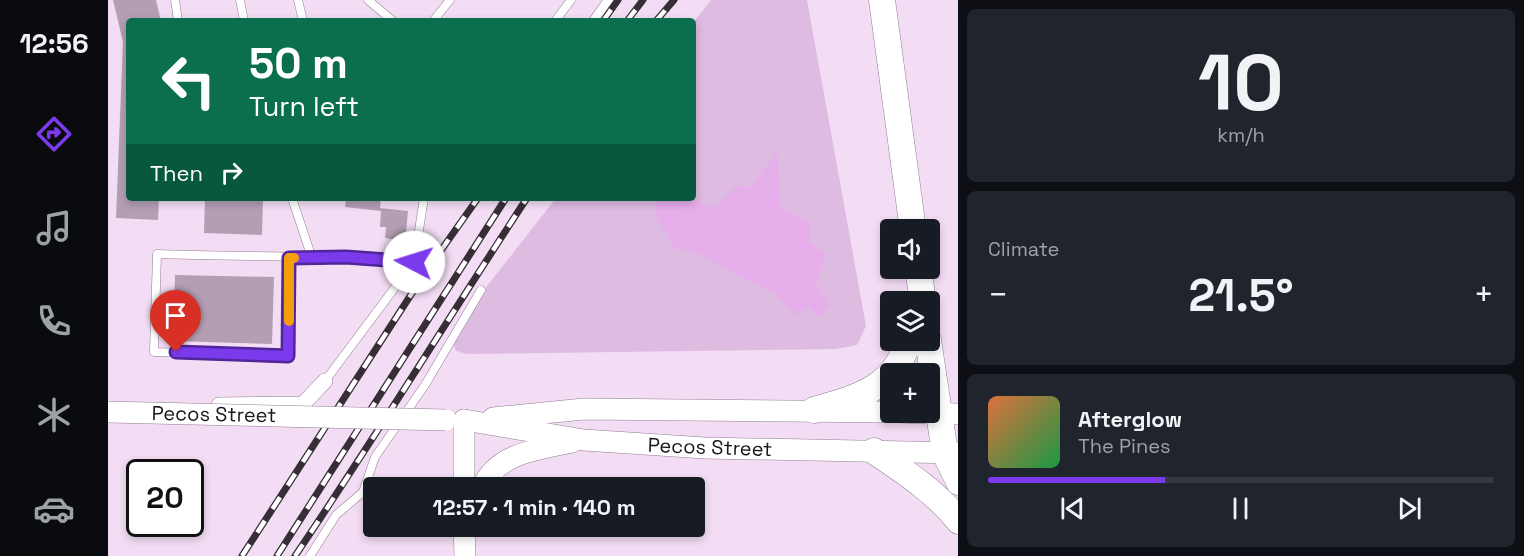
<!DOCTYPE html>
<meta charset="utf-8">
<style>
body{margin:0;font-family:"Space Grotesk",sans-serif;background:#20242c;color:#f1f3f6;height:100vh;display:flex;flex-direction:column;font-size:22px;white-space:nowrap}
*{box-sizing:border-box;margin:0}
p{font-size:20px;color:#9ea1a6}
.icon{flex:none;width:33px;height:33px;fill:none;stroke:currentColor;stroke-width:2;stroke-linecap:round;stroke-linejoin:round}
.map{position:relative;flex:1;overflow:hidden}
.side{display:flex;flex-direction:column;gap:9px;padding:9px;background:#0d0f14;width:566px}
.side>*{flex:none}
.guide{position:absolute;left:18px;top:18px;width:570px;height:183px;border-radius:6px;box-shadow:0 3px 9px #0003;background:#0b6e4f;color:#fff;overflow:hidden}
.fabs{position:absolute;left:772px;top:219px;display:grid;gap:12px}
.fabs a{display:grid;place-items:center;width:60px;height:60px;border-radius:6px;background:#171b24;box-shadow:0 3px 9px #0003;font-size:30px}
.speed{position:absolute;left:18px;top:459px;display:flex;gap:12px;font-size:30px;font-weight:700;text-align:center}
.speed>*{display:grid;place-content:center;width:78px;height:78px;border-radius:50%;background:#171b24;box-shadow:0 3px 9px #0003;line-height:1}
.speed .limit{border:3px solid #111;border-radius:9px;background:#fff;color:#111}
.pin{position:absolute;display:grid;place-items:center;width:51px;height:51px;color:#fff;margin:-62px -26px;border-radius:50% 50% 50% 0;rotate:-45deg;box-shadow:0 0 6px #0007}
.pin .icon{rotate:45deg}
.me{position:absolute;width:66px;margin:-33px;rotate:275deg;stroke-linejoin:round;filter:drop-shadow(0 0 4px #0008)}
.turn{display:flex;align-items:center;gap:21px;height:126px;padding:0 24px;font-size:27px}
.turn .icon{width:78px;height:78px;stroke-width:2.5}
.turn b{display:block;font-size:42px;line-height:51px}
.then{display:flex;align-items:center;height:57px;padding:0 24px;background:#0003;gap:12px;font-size:22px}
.big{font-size:45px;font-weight:800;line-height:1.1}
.side .widget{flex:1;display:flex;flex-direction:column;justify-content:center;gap:9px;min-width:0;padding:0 21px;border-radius:9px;background:#20242c}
.side .dial{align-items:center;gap:0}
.dial b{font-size:78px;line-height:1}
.song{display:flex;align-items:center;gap:18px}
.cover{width:72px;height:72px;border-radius:9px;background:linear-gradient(135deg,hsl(20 70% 55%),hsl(140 70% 35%))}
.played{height:6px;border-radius:3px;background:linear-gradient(90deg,#7c3aed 35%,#363941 35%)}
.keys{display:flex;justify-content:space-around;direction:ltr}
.heat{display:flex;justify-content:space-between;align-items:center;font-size:33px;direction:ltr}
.trip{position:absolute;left:255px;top:477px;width:342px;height:60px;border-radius:6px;background:#171b24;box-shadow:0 3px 9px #0003;font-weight:800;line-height:60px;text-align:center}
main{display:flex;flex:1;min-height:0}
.tabs{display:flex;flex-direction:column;width:108px;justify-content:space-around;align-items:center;background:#090b0e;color:#9ea1a6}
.tabs .icon{width:42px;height:42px}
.tabs .on{color:#7c3aed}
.tabs b{font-size:27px;color:#f1f3f6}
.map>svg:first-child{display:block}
.green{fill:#debbe1}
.water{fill:#e6aeeb}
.building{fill:#b39eb4}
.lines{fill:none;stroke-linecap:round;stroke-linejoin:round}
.lane-casing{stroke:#917d92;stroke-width:9}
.street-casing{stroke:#917d92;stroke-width:16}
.secondary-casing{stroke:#917d92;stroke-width:22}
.highway-casing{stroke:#917d92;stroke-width:27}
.lane{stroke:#fff;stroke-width:8}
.street{stroke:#fff;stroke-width:15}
.secondary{stroke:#fff;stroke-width:21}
.highway{stroke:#fff;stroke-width:26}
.rail-casing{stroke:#362d37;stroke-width:7}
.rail{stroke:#fff;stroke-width:4.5;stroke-dasharray:14;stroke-linecap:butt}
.secondary-bridge-casing{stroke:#917d92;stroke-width:22;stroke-linecap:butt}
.secondary-bridge{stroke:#fff;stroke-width:21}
.route-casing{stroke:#51269a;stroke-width:15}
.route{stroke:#7c3aed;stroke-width:10}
.slow{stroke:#f59e0b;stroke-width:10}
.labels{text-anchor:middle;stroke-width:4.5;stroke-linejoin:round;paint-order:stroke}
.street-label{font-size:20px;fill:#1c151d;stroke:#fff}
</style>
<main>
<nav class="tabs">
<b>12:56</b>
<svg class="icon on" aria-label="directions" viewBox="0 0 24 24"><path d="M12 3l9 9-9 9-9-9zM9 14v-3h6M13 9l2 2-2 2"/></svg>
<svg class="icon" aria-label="music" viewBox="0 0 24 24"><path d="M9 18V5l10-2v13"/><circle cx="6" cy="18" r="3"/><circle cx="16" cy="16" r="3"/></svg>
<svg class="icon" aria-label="phone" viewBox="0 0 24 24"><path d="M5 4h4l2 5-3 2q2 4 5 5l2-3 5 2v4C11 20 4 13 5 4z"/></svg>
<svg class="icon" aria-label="climate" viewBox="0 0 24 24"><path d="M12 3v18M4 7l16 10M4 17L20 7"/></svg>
<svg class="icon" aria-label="car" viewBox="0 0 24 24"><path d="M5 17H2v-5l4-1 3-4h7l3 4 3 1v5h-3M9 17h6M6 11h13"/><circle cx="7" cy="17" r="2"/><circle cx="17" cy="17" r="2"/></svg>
</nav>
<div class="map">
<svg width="851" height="556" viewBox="0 0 851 556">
<rect width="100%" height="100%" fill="#f3ddf5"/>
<path class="green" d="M603 0H699L758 326 749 345 728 349 359 354 348 351 344 342V331L448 198H585V23Z"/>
<path class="water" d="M669 153 673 208 702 222V242L718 254 708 284 722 306 710 317 701 307 689 315 665 292 629 276 596 255 567 248 548 217 546 198H583L607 208 629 186 642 187Z"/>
<g class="building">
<path d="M5 0H48L53 21H21V198H51L50 220 8 218 15 42Z"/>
<path d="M97 198H155L154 235 96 233Z"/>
<path d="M238 198H273L272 208 300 211 297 241 277 238 278 227H272L273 211 237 207Z"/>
<path d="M67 275 166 277 164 344 65 341Z"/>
</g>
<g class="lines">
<defs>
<g id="lane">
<path d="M67 0 70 21"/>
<path d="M132 0 136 21"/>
<path d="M190 0 195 21"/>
<path d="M260 0 285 21"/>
<path d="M325 21 342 0"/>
<path d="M447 21 463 0"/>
<path d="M184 198 204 258"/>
<path d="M181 258 180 356 46 352 49 254C135 257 221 255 306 262L316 198"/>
<path d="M217 381 306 262"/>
<path d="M202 556 228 515 255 492 267 457 317 385 373 290"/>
</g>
<g id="street">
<path d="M489 21 504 0"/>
<path d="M111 405 195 404 217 381"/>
</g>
<g id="secondary">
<path d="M790 412 851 414"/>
<path d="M385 418 476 409 783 412"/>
<path d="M356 420 476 440 597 448 851 453"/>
<path d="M356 420V488"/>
<path d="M374 488C388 453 431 449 464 442"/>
<path d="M356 526 357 556"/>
</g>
<g id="highway">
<path d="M774 0 805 230"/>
<path d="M810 268 815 302"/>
<path d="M820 340 837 453 851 482"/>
<path d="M706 410C750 397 785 390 801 340"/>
<path d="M766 451C797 472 828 492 851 521"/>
</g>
</defs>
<use href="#lane" class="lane-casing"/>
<use href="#street" class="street-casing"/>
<use href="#secondary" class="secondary-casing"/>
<use href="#highway" class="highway-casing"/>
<use href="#lane" class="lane"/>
<use href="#street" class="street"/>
<use href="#secondary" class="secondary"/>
<use href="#highway" class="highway"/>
<defs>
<g id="rail">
<path d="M495 21 510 0"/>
<path d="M519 21 535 0"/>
<path d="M548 21 566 0"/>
<path d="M134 556 317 273 370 198"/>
<path d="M169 556 398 198"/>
<path d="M187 556C267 438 341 317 419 198"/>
</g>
</defs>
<use href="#rail" class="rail-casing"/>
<use href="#rail" class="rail"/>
<defs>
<path id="secondary-bridge" d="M0 412 338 420"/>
</defs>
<use href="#secondary-bridge" class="secondary-bridge-casing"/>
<use href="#secondary-bridge" class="secondary-bridge"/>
</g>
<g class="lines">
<defs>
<path id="route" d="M68 352 180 356 181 258 238 257 306 262"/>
</defs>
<use href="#route" class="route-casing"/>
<use href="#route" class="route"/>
<path class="slow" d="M181 321V258H186"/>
</g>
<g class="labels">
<g class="street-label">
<text transform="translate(106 414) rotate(1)" y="7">Pecos Street</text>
<text transform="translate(602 447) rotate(2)" y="7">Pecos Street</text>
</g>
</g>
</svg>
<div class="fabs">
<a><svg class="icon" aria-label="sound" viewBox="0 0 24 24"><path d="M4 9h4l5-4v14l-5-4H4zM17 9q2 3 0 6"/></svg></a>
<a><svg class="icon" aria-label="layers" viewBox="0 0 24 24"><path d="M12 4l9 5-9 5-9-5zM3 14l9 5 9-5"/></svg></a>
<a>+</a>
</div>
<div class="speed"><div class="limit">20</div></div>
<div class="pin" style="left:68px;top:352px;background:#d93025"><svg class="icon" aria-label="arrive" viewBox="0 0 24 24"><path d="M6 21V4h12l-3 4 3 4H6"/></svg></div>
<svg class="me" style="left:306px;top:262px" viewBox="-20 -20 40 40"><circle r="19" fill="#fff"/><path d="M0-13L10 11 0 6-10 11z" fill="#7c3aed"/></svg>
<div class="trip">12:57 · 1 min · 140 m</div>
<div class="guide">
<div class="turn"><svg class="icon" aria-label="left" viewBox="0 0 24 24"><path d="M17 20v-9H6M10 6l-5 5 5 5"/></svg><div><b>50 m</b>Turn left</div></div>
<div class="then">Then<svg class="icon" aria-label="right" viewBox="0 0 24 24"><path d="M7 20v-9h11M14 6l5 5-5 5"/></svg></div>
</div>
</div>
<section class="side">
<div class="widget dial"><b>10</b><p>km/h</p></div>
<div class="widget"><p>Climate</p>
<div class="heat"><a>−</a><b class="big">21.5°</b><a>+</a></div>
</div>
<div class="widget">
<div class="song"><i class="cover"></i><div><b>Afterglow</b><p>The Pines</p></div></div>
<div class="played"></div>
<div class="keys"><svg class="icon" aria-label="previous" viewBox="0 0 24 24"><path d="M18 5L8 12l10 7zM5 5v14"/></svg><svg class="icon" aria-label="pause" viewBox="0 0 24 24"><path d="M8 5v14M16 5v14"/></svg><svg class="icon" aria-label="next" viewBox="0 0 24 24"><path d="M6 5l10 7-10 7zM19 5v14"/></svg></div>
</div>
</section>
</main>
